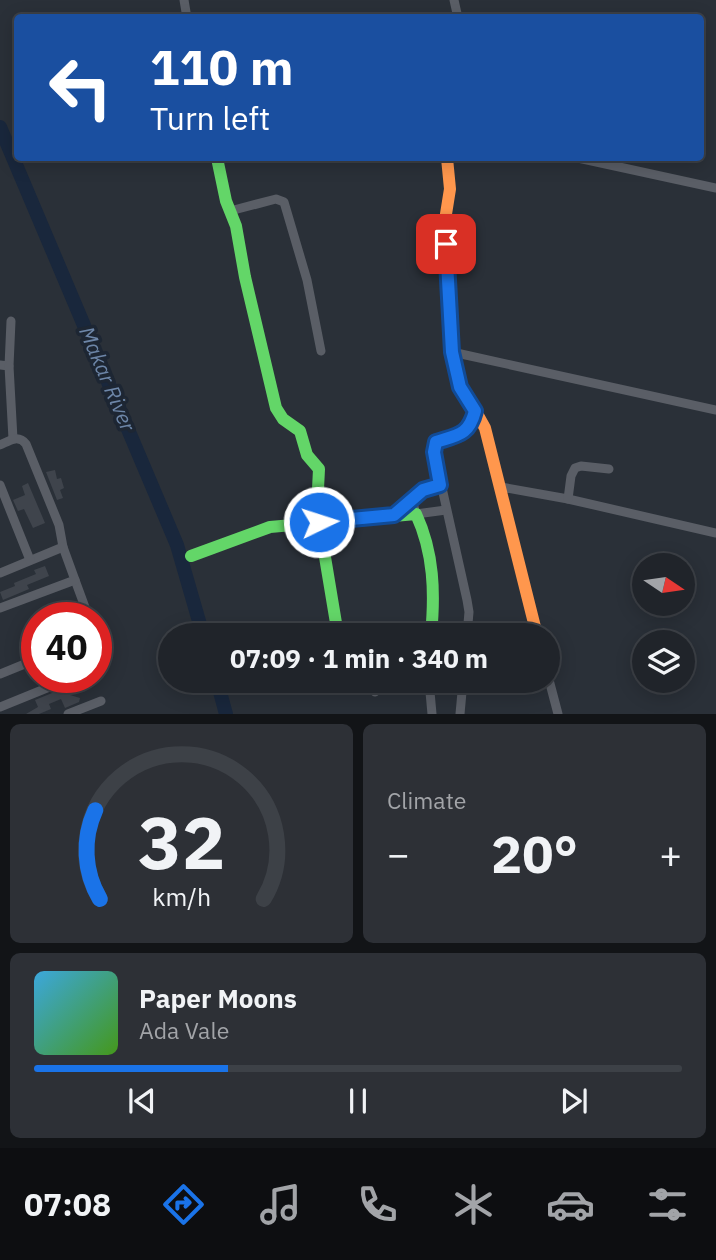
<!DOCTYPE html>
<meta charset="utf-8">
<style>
body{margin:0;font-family:"IBM Plex Sans",sans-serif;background:#2d3036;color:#f1f3f6;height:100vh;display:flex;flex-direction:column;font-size:26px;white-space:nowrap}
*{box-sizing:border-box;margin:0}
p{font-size:23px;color:#a2a4a8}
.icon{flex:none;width:38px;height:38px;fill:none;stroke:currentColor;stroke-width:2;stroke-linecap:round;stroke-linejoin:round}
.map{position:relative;height:714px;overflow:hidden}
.panel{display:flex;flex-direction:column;gap:10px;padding:10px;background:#121417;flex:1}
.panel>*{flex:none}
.hud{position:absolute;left:14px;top:14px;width:690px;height:147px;border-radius:7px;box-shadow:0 4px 18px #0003,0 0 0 2px #3d4147;background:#1a4fa0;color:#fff;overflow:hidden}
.needle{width:46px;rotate:103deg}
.buttons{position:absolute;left:632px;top:553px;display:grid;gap:14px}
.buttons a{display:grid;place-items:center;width:63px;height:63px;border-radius:50%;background:#20242a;box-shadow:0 4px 18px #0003,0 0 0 2px #3d4147;font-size:35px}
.speed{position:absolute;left:21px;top:602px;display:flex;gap:14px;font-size:35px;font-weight:700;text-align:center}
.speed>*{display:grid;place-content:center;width:91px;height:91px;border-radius:50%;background:#20242a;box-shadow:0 4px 18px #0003,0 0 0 2px #3d4147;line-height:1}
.speed .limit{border:10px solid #d22;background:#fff;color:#111}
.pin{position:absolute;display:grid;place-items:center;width:60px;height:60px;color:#fff;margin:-30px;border-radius:14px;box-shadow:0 4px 10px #0006}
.me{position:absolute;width:77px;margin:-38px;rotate:86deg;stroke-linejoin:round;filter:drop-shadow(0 0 5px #0008)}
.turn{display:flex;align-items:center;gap:24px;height:147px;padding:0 21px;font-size:32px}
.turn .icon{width:91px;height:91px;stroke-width:2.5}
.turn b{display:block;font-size:49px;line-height:60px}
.big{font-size:52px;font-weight:700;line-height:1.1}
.panel .card{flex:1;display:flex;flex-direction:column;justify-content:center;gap:10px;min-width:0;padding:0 24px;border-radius:10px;background:#2d3036}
.panel .dial{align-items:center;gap:0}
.dial svg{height:182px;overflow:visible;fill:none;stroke:#3d4147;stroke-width:7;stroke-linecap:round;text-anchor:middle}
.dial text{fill:#f1f3f6;stroke:none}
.song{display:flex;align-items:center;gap:21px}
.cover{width:84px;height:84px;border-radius:10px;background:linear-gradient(135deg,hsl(200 70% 55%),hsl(100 70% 35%))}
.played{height:7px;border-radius:4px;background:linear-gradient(90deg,#1a73e8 30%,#3d4147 30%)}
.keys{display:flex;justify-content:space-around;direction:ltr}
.heat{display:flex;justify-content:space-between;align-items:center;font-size:38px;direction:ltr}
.panel .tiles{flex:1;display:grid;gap:10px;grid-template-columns:1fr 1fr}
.card:last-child{grid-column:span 2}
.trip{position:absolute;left:158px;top:623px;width:402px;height:70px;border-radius:35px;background:#20242a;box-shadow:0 4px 18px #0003,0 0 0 2px #3d4147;font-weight:700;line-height:70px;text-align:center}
.menu{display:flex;height:112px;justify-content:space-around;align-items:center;background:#0d0e11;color:#a2a4a8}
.menu .icon{width:49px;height:49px}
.menu .on{color:#1a73e8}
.menu b{font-size:32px;color:#f1f3f6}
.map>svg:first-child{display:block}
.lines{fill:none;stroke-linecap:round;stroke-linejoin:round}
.river{stroke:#19273c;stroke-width:14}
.building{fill:#3f444c}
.street{stroke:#5a5e66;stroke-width:9}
.fast{stroke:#63d668;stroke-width:12}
.slow{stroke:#ff974d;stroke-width:12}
.route-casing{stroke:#114b97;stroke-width:18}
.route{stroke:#1a73e8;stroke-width:12}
.labels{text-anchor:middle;stroke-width:7;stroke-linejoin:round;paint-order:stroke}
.water-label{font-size:21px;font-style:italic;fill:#6d86a8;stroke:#1d2633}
</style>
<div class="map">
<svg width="716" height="714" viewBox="0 0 716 714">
<rect width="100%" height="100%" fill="#2a3038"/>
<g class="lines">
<g class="river">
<path d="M0 127 177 545 203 635"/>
<path d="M217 681 226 714"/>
</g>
</g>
<g class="building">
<path d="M55 470 57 479 61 478 64 488 60 490 63 498 57 500 46 472Z"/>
<path d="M28 483 45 523 33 528 24 509 18 511 13 500 25 495 22 486Z"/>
<path d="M45 566 49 576 27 585 29 589 3 600 0 592 15 586 14 583 36 574 34 570Z"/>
<path d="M57 691 80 698 79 702 65 708 61 699 49 704 51 709 39 714H26L38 707 35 700Z"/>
</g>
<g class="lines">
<g class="street">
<path d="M184 0 187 18"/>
<path d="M454 0 458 18"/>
<path d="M578 158 716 188"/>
<path d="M230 211 276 199 284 202 307 280 321 351"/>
<path d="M452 352 716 410"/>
<path d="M0 365 9 366 11 321"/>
<path d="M9 366 13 439"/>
<path d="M0 445C9 441 18 434 26 444L59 525 63 547 0 573"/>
<path d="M0 485 30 560"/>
<path d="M440 485 423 490 412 500 416 514 446 510"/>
<path d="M501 487 568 499 716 533"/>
<path d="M568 499 571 476 575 468 581 466 609 469"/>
<path d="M75 580 89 618"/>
<path d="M0 608 75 580 63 547"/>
<path d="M467 635 469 612 467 600 434 452 436 442C458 435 469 435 475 411"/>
<path d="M96 638 104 657 102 665 96 668"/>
<path d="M0 674 37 659"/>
<path d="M548 676 558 714"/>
<path d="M374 681 375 692"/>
<path d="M429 681 432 714"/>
<path d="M0 707 74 677"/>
<path d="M68 714 101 701"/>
<path d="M460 714 463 681"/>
</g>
<g class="fast">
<path d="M217 158 226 201 236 226 245 277 276 408 283 419 300 431 307 455 319 469 317 509 338 635"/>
<path d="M191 556 270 527 416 514C434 553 435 593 431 635"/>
</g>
<path class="slow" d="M447 158 450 189 446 214V244L452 352 456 376 485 428 537 635"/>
</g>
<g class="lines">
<defs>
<path id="route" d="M319 522 394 515 423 490 440 485 434 452 436 442C458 435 469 435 475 411L460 387 452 352 446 244"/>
</defs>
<use href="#route" class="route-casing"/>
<use href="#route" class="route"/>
</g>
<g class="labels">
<g class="water-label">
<text transform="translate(107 379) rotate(67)" y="7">Makar River</text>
</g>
</g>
</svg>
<div class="buttons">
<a><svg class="needle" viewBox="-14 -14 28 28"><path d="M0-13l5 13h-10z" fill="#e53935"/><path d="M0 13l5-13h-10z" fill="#a2a4a8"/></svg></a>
<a><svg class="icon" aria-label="layers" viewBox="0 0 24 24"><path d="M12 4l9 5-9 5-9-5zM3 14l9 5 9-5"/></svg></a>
</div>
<div class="speed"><div class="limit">40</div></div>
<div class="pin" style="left:446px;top:244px;background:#d93025"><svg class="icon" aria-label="arrive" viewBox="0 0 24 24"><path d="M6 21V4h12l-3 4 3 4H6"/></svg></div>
<svg class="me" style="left:319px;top:522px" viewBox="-20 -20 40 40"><circle r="17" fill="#1a73e8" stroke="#fff" stroke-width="3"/><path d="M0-11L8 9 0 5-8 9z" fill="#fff"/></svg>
<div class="trip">07:09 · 1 min · 340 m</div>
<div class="hud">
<div class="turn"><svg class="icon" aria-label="left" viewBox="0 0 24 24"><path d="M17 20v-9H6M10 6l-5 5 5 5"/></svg><div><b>110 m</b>Turn left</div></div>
</div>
</div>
<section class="panel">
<div class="tiles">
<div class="card dial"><svg viewBox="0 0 100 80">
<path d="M14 69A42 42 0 1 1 86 69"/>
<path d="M14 69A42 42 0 0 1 12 30" stroke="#1a73e8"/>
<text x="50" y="56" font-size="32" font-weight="700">32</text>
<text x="50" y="72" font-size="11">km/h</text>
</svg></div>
<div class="card"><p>Climate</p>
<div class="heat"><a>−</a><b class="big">20°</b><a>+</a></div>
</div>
<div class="card">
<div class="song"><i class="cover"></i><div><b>Paper Moons</b><p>Ada Vale</p></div></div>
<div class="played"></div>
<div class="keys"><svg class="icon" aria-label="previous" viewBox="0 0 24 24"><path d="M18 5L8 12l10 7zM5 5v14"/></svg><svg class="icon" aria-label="pause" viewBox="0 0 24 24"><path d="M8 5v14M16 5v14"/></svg><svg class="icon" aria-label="next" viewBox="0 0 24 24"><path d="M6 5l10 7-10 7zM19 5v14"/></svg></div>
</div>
</div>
</section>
<nav class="menu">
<b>07:08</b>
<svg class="icon on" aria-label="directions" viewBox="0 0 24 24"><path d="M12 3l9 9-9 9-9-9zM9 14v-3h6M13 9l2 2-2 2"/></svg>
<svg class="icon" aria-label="music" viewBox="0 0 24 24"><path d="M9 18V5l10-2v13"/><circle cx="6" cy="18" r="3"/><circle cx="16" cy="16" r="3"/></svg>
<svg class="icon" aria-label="phone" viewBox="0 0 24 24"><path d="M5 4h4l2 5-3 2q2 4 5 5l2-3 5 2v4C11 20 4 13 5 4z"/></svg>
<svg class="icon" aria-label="climate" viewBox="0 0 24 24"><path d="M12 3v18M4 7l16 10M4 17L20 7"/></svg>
<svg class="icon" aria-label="car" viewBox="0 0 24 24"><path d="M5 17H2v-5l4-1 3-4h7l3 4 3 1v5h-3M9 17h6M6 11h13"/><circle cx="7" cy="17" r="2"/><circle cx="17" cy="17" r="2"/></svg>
<svg class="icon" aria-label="filters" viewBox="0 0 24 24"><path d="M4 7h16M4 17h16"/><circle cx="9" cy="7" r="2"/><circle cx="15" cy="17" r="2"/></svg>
</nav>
